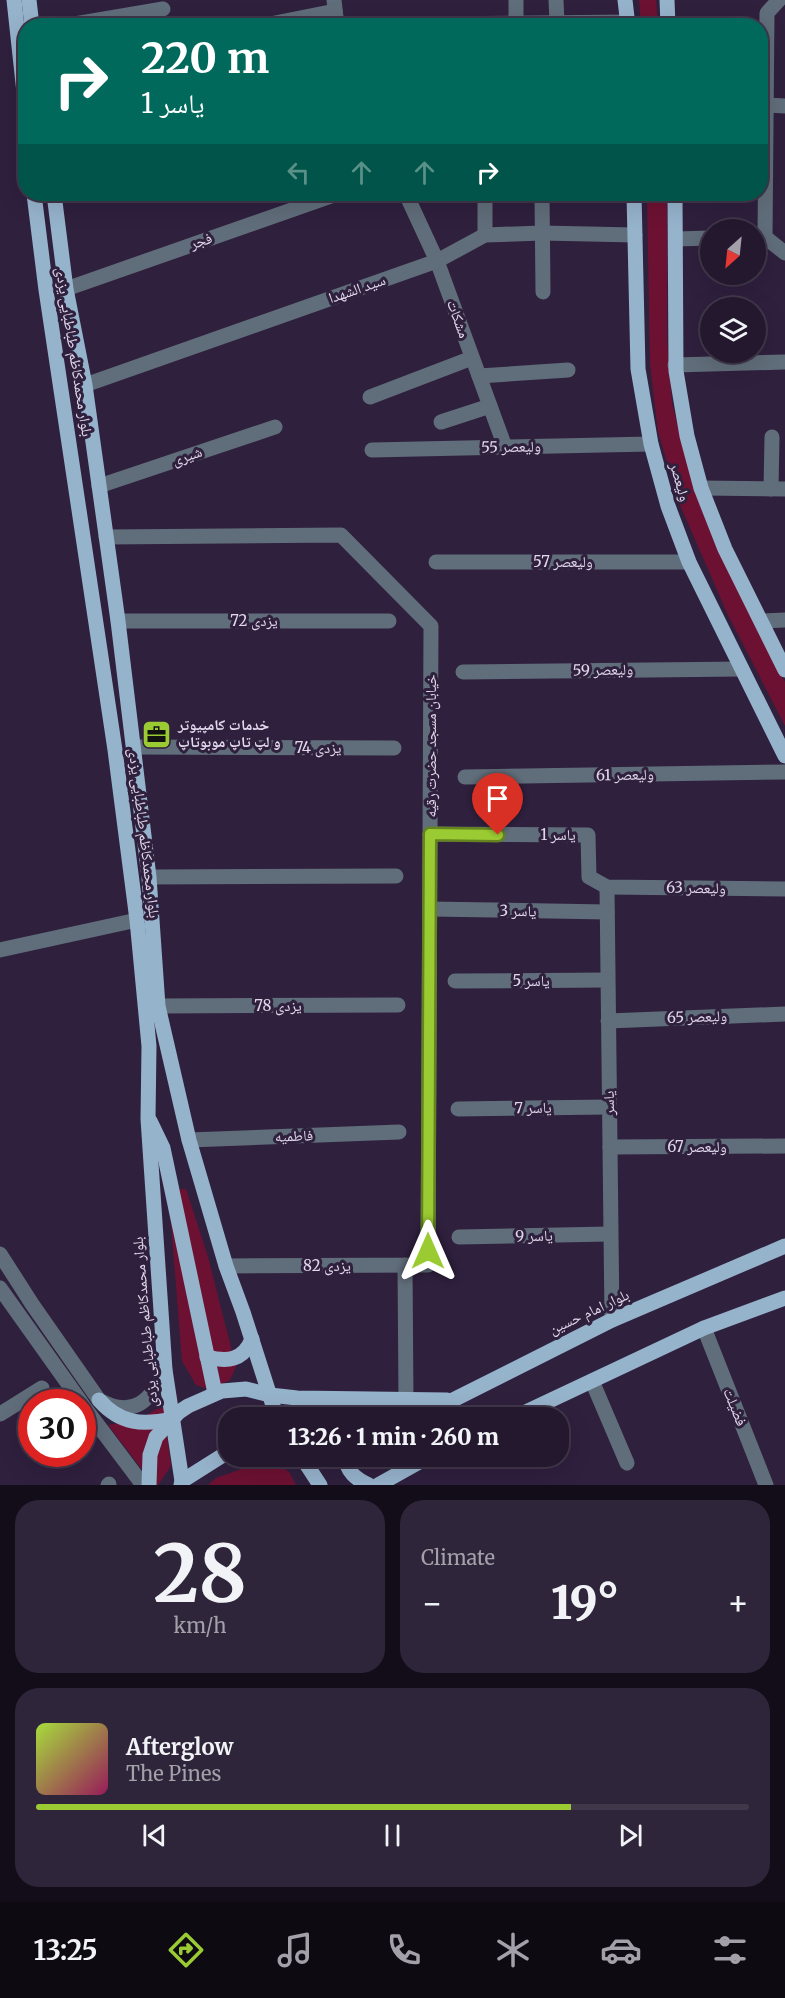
<!DOCTYPE html>
<meta charset="utf-8">
<style>
body{margin:0;font-family:Merriweather,"Noto Naskh Arabic",serif;background:#2f253a;color:#f1f3f6;height:100vh;display:flex;flex-direction:column;font-size:22px;white-space:nowrap}
*{box-sizing:border-box;margin:0}
p{font-size:20px;color:#a3a0aa}
.icon{flex:none;width:33px;height:33px;fill:none;stroke:currentColor;stroke-width:2;stroke-linecap:round;stroke-linejoin:round}
.map{position:relative;height:1485px;overflow:hidden}
.details{display:flex;flex-direction:column;gap:15px;padding:15px;background:#130d19;flex:1}
.details>*{flex:none}
.hud{position:absolute;left:18px;top:18px;width:750px;height:183px;border-radius:24px;box-shadow:0 6px 24px #0002,0 0 0 2px #40374a;background:#00695c;color:#fff;overflow:hidden}
.needle{width:39px;rotate:207deg}
.fabs{position:absolute;left:700px;top:219px;display:grid;gap:12px}
.fabs a{display:grid;place-items:center;width:66px;height:66px;border-radius:50%;background:#23182e;box-shadow:0 6px 24px #0002,0 0 0 2px #40374a;font-size:30px}
.speed{position:absolute;left:18px;top:1389px;display:flex;gap:12px;font-size:30px;font-weight:700;text-align:center}
.speed>*{display:grid;place-content:center;width:78px;height:78px;border-radius:50%;background:#23182e;box-shadow:0 6px 24px #0002,0 0 0 2px #40374a;line-height:1}
.speed .limit{border:9px solid #d22;background:#fff;color:#111}
.pin{position:absolute;display:grid;place-items:center;width:51px;height:51px;color:#fff;margin:-62px -26px;border-radius:50% 50% 50% 0;rotate:-45deg;box-shadow:0 0 6px #0007}
.pin .icon{rotate:45deg}
.me{position:absolute;width:66px;margin:-33px;rotate:0deg;stroke-linejoin:round;filter:drop-shadow(0 0 4px #0008)}
.turn{display:flex;align-items:center;gap:21px;height:126px;padding:0 24px;font-size:27px}
.turn .icon{width:78px;height:78px;stroke-width:2.5}
.turn b{display:block;font-size:42px;line-height:51px}
.lanes{display:flex;align-items:center;height:57px;padding:0 24px;background:#0003;justify-content:center;gap:30px;direction:ltr}
.lanes .off{opacity:.35}
.big{font-size:45px;font-weight:800;line-height:1.1}
.details .card{flex:1;display:flex;flex-direction:column;justify-content:center;gap:9px;min-width:0;padding:0 21px;border-radius:24px;background:#2f253a}
.details .dial{align-items:center;gap:0}
.dial b{font-size:78px;line-height:1}
.song{display:flex;align-items:center;gap:18px}
.cover{width:72px;height:72px;border-radius:9px;background:linear-gradient(135deg,hsl(80 70% 55%),hsl(330 70% 35%))}
.played{height:6px;border-radius:3px;background:linear-gradient(90deg,#9bcb32 75%,#40374a 75%)}
.keys{display:flex;justify-content:space-around;direction:ltr}
.heat{display:flex;justify-content:space-between;align-items:center;font-size:33px;direction:ltr}
.details .tiles{flex:1;display:grid;gap:15px;grid-template-columns:1fr 1fr}
.card:last-child{grid-column:span 2}
.trip{position:absolute;left:218px;top:1407px;width:351px;height:60px;border-radius:24px;background:#23182e;box-shadow:0 6px 24px #0002,0 0 0 2px #40374a;font-weight:800;line-height:60px;text-align:center}
.menu{display:flex;height:96px;justify-content:space-around;align-items:center;background:#0e0a12;color:#a3a0aa}
.menu .icon{width:42px;height:42px}
.menu .active{color:#9bcb32}
.menu b{font-size:27px;color:#f1f3f6}
.map>svg:first-child{display:block}
.green{fill:#6d1132}
.lines{fill:none;stroke-linecap:round;stroke-linejoin:round}
.minor{stroke:#606d7a;stroke-width:15}
.major{stroke:#96b3cc;stroke-width:15}
.route-casing{stroke:#658420;stroke-width:15}
.route{stroke:#9bcb32;stroke-width:10}
.labels{text-anchor:middle;stroke-width:6;stroke-linejoin:round;paint-order:stroke}
.street-label{font-size:15px;fill:#e1d8ec;stroke:#2f203e}
.poi-label{font-size:15px;font-weight:bold;fill:#e1d8ec;stroke:#2f203e;text-anchor:start}
</style>
<div class="map">
<svg width="785" height="1485" viewBox="0 0 785 1485">
<rect width="100%" height="100%" fill="#2f203e"/>
<g class="green">
<path d="M639 0H656L658 25H641Z"/>
<path d="M647 194H667V340L672 403 689 469 748 611 785 682V726L727 613 680 505 658 432 650 364Z"/>
<path d="M186 1189 208 1257 236 1367 230 1380 210 1390 196 1385 182 1361 170 1210 171 1190Z"/>
<path d="M163 1405 171 1466 158 1485H154L108 1425 140 1419Z"/>
<path d="M270 1459 289 1472 296 1485H208L216 1478Z"/>
</g>
<g class="lines">
<g class="minor">
<path d="M334 0 337 26"/>
<path d="M516 0V23"/>
<path d="M556 0 557 23"/>
<path d="M779 0 767 13 765 237 785 253"/>
<path d="M424 24 628 22"/>
<path d="M63 26 163 9"/>
<path d="M260 26 335 11"/>
<path d="M767 105 785 106"/>
<path d="M406 194 437 261 505 447"/>
<path d="M542 194 543 292"/>
<path d="M485 235V194"/>
<path d="M676 239 711 238"/>
<path d="M66 289 337 194"/>
<path d="M675 365 785 362"/>
<path d="M479 376 568 370"/>
<path d="M85 385 437 261 485 235 542 233 635 235"/>
<path d="M370 397 472 358"/>
<path d="M441 422 490 406"/>
<path d="M372 450 651 444"/>
<path d="M99 486 275 427"/>
<path d="M701 488 785 489"/>
<path d="M771 489 772 437"/>
<path d="M106 537 341 535 431 626 428 1265 226 1266"/>
<path d="M436 562H689"/>
<path d="M118 621H389"/>
<path d="M761 621 785 620"/>
<path d="M463 672 742 669"/>
<path d="M134 747 394 748"/>
<path d="M465 777 785 772"/>
<path d="M430 834 588 835 589 877 607 887 785 889"/>
<path d="M149 877 396 876"/>
<path d="M607 887 612 1320"/>
<path d="M430 909 607 912"/>
<path d="M0 950 137 920"/>
<path d="M455 981 607 980"/>
<path d="M158 1006 398 1005"/>
<path d="M608 1021 785 1014"/>
<path d="M458 1109 609 1107"/>
<path d="M189 1140 399 1132"/>
<path d="M610 1147 785 1146"/>
<path d="M459 1237 610 1234"/>
<path d="M0 1254 32 1304 99 1400C133 1419 151 1401 165 1370"/>
<path d="M405 1265 406 1400"/>
<path d="M0 1288 81 1402"/>
<path d="M704 1328 766 1485"/>
<path d="M592 1381 627 1463"/>
<path d="M82 1404 143 1485"/>
<path d="M0 1414 42 1388"/>
<path d="M108 1485 109 1484"/>
</g>
<g class="major">
<path d="M14 0 26 111"/>
<path d="M29 0 32 26"/>
<path d="M625 0 628 26"/>
<path d="M667 0 668 26"/>
<path d="M34 194 46 290 115 750 137 920 149 1046 148 1119 165 1370 182 1481"/>
<path d="M54 194 66 289 85 385 118 621 149 877 158 1006 189 1140 226 1266 243 1312 277 1418"/>
<path d="M634 194 638 369 651 444 668 506 689 562 785 756"/>
<path d="M675 194 676 371 687 436 701 488 725 549 785 670"/>
<path d="M150 1121 163 1148 215 1393"/>
<path d="M207 1357C227 1362 243 1361 252 1339"/>
<path d="M99 1400C121 1425 143 1425 173 1419"/>
<path d="M412 1418 453 1400 612 1320 785 1246"/>
<path d="M513 1418 704 1328 785 1298"/>
<path d="M301 1456 320 1485"/>
<path d="M346 1456C346 1472 356 1479 369 1485"/>
<path d="M149 1485 150 1455 156 1437 179 1412 188 1406 222 1391 246 1389 270 1395 297 1398 447 1400"/>
<path d="M181 1485 182 1481 228 1452"/>
<path d="M378 1485 430 1456"/>
</g>
</g>
<g class="lines">
<defs>
<path id="route" d="M428 1251 430 834 498 835"/>
</defs>
<use href="#route" class="route-casing"/>
<use href="#route" class="route"/>
</g>
<defs>
<symbol id="office-square" viewBox="-11 -11 22 22"><rect x="-9" y="-9" width="18" height="18" rx="4" fill="#9bcb32" stroke="#2f203e"/><path d="M-6-3h4V-5.5h4V-3h4V5H-6ZM-1-4.5V-3h2v-1.5ZM-6 0V1H6V0Z" fill="#111"/></symbol>
</defs>
<g fill-rule="evenodd">
<use href="#office-square" x="140" y="718" width="33" height="33"/>
</g>
<g class="labels">
<g class="street-label">
<text transform="translate(201 241) rotate(-19)" y="5">فجر</text>
<text transform="translate(357 289) rotate(-19)" y="5">سید الشهدا</text>
<text transform="translate(458 319) rotate(70)" y="5">مشکات</text>
<text transform="translate(74 352) rotate(81)" y="5">بلوار محمدکاظم طباطبایی یزدی</text>
<text transform="translate(511 447) rotate(-1)" y="5">ولیعصر 55</text>
<text transform="translate(187 456) rotate(-19)" y="5">شیری</text>
<text transform="translate(680 482) rotate(74)" y="5">ولیعصر</text>
<text x="563" y="567">ولیعصر 57</text>
<text x="254" y="626">یزدی 72</text>
<text transform="translate(603 670) rotate(-1)" y="5">ولیعصر 59</text>
<text transform="translate(431 746) rotate(-90)" y="5">خیابان مسجد حضرت رقیه</text>
<text x="318" y="753">یزدی 74</text>
<text transform="translate(625 775) rotate(-1)" y="5">ولیعصر 61</text>
<text transform="translate(144 833) rotate(83)" y="5">بلوار محمدکاظم طباطبایی یزدی</text>
<text x="558" y="840">یاسر 1</text>
<text transform="translate(696 888) rotate(1)" y="5">ولیعصر 63</text>
<text transform="translate(518 911) rotate(1)" y="5">یاسر 3</text>
<text x="531" y="986">یاسر 5</text>
<text x="278" y="1011">یزدی 78</text>
<text transform="translate(697 1017) rotate(-2)" y="5">ولیعصر 65</text>
<text transform="translate(609 1103) rotate(-91)" y="5">یاسر</text>
<text transform="translate(533 1108) rotate(-1)" y="5">یاسر 7</text>
<text transform="translate(294 1136) rotate(-2)" y="5">فاطمیه</text>
<text x="697" y="1152">ولیعصر 67</text>
<text transform="translate(534 1236) rotate(-1)" y="5">یاسر 9</text>
<text x="327" y="1271">یزدی 82</text>
<text transform="translate(589 1312) rotate(-25)" y="5">بلوار امام حسین</text>
<text transform="translate(145 1322) rotate(-95)" y="5">بلوار محمدکاظم طباطبایی یزدی</text>
<text transform="translate(735 1407) rotate(68)" y="5">فضیلت</text>
</g>
<g class="poi-label">
<text x="178" y="730">خدمات کامپیوتر<tspan x="178" dy="17">و لپ تاپ موبوتاپ</tspan></text>
</g>
</g>
</svg>
<div class="fabs">
<a><svg class="needle" viewBox="-14 -14 28 28"><path d="M0-13l5 13h-10z" fill="#e53935"/><path d="M0 13l5-13h-10z" fill="#a3a0aa"/></svg></a>
<a><svg class="icon" aria-label="layers" viewBox="0 0 24 24"><path d="M12 4l9 5-9 5-9-5zM3 14l9 5 9-5"/></svg></a>
</div>
<div class="speed"><div class="limit">30</div></div>
<div class="pin" style="left:498px;top:835px;background:#d93025"><svg class="icon" aria-label="arrive" viewBox="0 0 24 24"><path d="M6 21V4h12l-3 4 3 4H6"/></svg></div>
<svg class="me" style="left:428px;top:1251px" viewBox="-20 -20 40 40"><path d="M0-17L14 15 0 8-14 15z" fill="#9bcb32" stroke="#fff" stroke-width="4"/></svg>
<div class="trip">13:26 · 1 min · 260 m</div>
<div class="hud">
<div class="turn"><svg class="icon" aria-label="right" viewBox="0 0 24 24"><path d="M7 20v-9h11M14 6l5 5-5 5"/></svg><div><b>220 m</b>یاسر 1</div></div>
<div class="lanes"><svg class="icon off" aria-label="left" viewBox="0 0 24 24"><path d="M17 20v-9H6M10 6l-5 5 5 5"/></svg><svg class="icon off" aria-label="ahead" viewBox="0 0 24 24"><path d="M12 20V5M6 11l6-6 6 6"/></svg><svg class="icon off" aria-label="ahead" viewBox="0 0 24 24"><path d="M12 20V5M6 11l6-6 6 6"/></svg><svg class="icon" aria-label="right" viewBox="0 0 24 24"><path d="M7 20v-9h11M14 6l5 5-5 5"/></svg></div>
</div>
</div>
<section class="details">
<div class="tiles">
<div class="card dial"><b>28</b><p>km/h</p></div>
<div class="card"><p>Climate</p>
<div class="heat"><a>−</a><b class="big">19°</b><a>+</a></div>
</div>
<div class="card">
<div class="song"><i class="cover"></i><div><b>Afterglow</b><p>The Pines</p></div></div>
<div class="played"></div>
<div class="keys"><svg class="icon" aria-label="previous" viewBox="0 0 24 24"><path d="M18 5L8 12l10 7zM5 5v14"/></svg><svg class="icon" aria-label="pause" viewBox="0 0 24 24"><path d="M8 5v14M16 5v14"/></svg><svg class="icon" aria-label="next" viewBox="0 0 24 24"><path d="M6 5l10 7-10 7zM19 5v14"/></svg></div>
</div>
</div>
</section>
<nav class="menu">
<b>13:25</b>
<svg class="icon active" aria-label="directions" viewBox="0 0 24 24"><path d="M12 3l9 9-9 9-9-9zM9 14v-3h6M13 9l2 2-2 2"/></svg>
<svg class="icon" aria-label="music" viewBox="0 0 24 24"><path d="M9 18V5l10-2v13"/><circle cx="6" cy="18" r="3"/><circle cx="16" cy="16" r="3"/></svg>
<svg class="icon" aria-label="phone" viewBox="0 0 24 24"><path d="M5 4h4l2 5-3 2q2 4 5 5l2-3 5 2v4C11 20 4 13 5 4z"/></svg>
<svg class="icon" aria-label="climate" viewBox="0 0 24 24"><path d="M12 3v18M4 7l16 10M4 17L20 7"/></svg>
<svg class="icon" aria-label="car" viewBox="0 0 24 24"><path d="M5 17H2v-5l4-1 3-4h7l3 4 3 1v5h-3M9 17h6M6 11h13"/><circle cx="7" cy="17" r="2"/><circle cx="17" cy="17" r="2"/></svg>
<svg class="icon" aria-label="filters" viewBox="0 0 24 24"><path d="M4 7h16M4 17h16"/><circle cx="9" cy="7" r="2"/><circle cx="15" cy="17" r="2"/></svg>
</nav>
